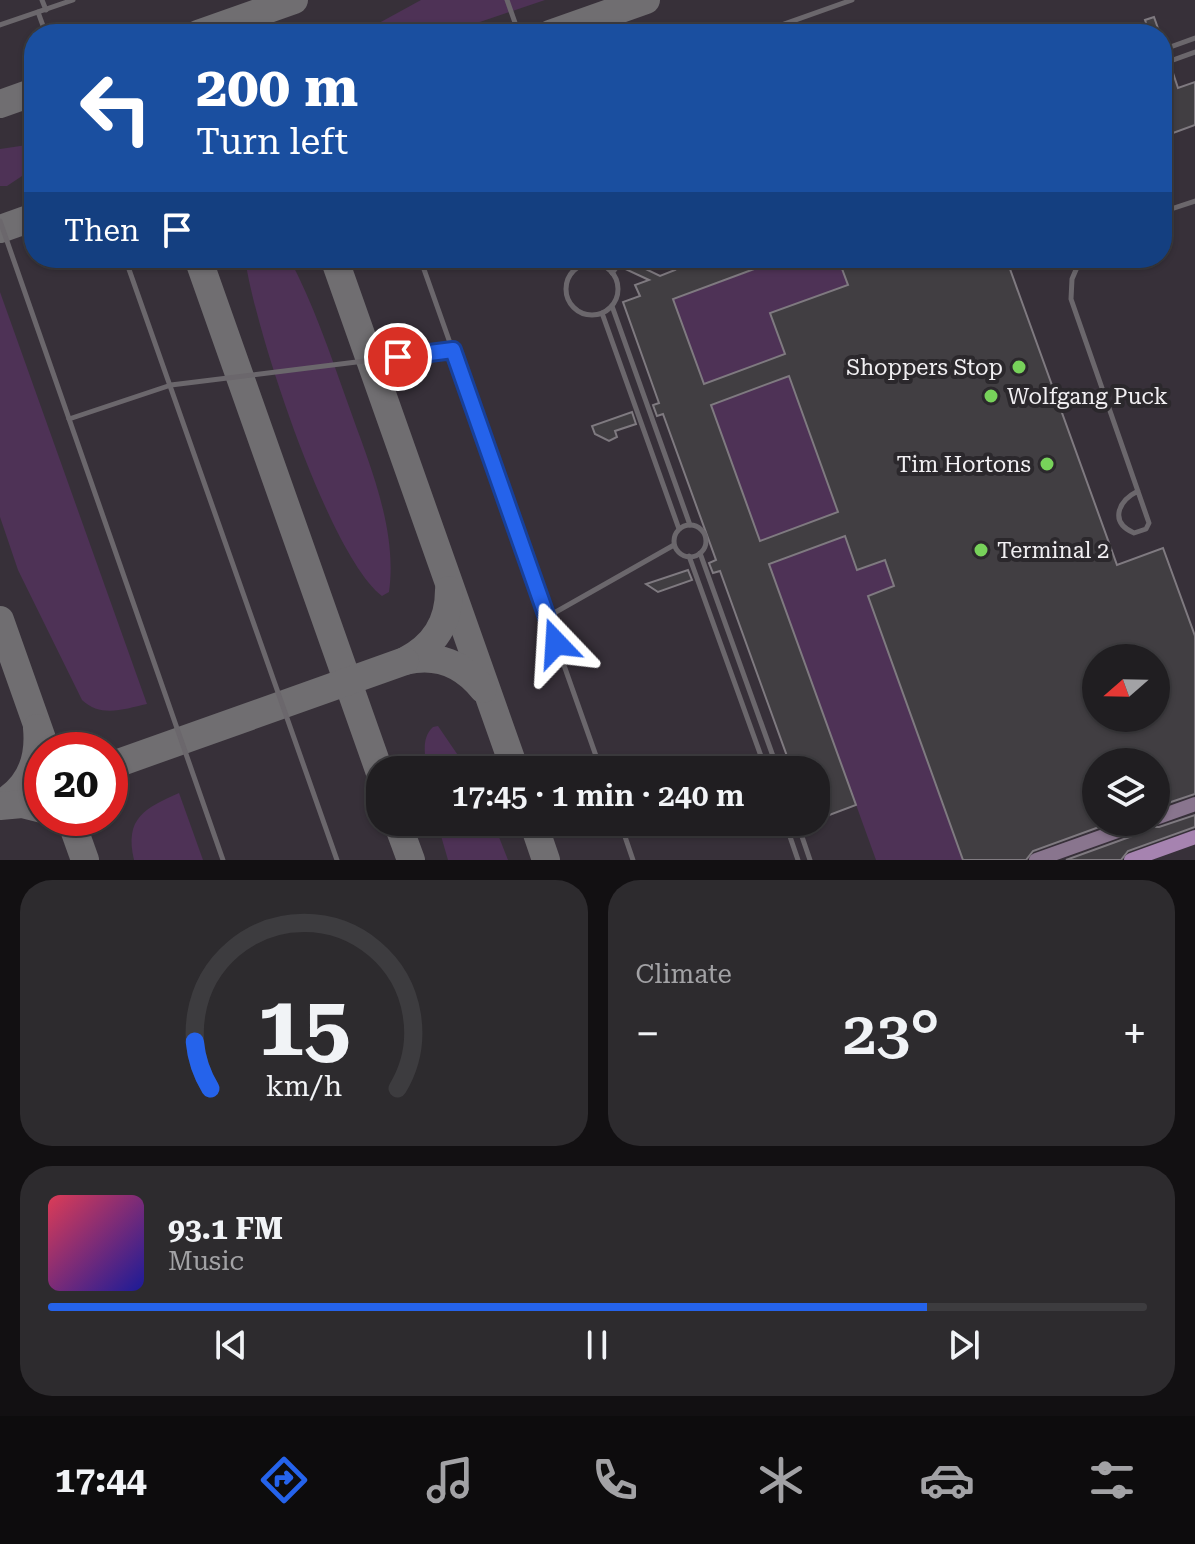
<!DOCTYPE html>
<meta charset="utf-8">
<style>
body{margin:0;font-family:"Roboto Serif",serif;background:#2d2b2e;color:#f1f3f6;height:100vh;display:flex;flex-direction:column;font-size:30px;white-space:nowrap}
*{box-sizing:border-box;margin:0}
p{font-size:26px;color:#a2a2a5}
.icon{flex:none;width:44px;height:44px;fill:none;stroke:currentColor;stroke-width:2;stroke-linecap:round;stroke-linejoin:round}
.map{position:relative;height:860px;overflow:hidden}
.drawer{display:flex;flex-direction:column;gap:20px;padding:20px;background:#121012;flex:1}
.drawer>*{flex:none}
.banner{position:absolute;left:24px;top:24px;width:1148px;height:244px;border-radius:32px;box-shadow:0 2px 6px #0004,0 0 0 2px #3d3c3f;background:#1a4fa0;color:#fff;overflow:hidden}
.needle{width:52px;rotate:250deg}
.fabs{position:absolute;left:1082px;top:644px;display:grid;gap:16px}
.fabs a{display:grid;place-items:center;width:88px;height:88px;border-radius:50%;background:#201e21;box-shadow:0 2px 6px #0004,0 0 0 2px #3d3c3f;font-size:40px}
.speed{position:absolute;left:24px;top:732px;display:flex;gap:16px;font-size:40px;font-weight:700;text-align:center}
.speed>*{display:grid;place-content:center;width:104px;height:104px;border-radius:50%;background:#201e21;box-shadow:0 2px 6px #0004,0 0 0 2px #3d3c3f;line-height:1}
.speed .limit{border:12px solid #d22;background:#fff;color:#111}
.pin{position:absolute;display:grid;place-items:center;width:68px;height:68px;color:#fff;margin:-34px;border:4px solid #fff;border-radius:50%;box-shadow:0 2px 8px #0007}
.me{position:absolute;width:88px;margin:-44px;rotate:340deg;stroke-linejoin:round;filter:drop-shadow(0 0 6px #0008)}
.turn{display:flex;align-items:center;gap:28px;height:168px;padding:0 40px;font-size:36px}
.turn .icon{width:104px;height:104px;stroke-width:2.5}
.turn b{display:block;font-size:56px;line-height:68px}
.then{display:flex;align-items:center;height:76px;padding:0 40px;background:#0003;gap:16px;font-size:30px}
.big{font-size:60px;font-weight:600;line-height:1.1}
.drawer .card{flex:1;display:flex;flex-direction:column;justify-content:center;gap:12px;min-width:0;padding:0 28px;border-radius:32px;background:#2d2b2e}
.drawer .dial{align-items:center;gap:0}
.dial svg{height:208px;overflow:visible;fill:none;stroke:#3d3c3f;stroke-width:7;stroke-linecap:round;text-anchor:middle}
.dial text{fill:#f1f3f6;stroke:none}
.song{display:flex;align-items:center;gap:24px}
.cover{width:96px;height:96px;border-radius:12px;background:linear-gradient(135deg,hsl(350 70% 55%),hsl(240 70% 35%))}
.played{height:8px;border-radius:4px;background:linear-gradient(90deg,#2563eb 80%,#3d3c3f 80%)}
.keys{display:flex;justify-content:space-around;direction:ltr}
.heat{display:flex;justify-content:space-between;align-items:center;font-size:44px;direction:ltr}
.drawer .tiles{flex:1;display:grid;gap:20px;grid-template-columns:1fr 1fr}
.card:last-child{grid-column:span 2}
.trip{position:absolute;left:366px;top:756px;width:464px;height:80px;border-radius:32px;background:#201e21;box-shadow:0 2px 6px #0004,0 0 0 2px #3d3c3f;font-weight:600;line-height:80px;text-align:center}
.menu{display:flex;height:128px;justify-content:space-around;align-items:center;background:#0d0c0d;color:#a2a2a5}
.menu .icon{width:56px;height:56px}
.menu .selected{color:#2563eb}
.menu b{font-size:36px;color:#f1f3f6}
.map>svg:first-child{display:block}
.built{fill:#373039;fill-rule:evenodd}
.green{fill:#4e3256}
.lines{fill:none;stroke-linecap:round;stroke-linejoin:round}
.taxiway{stroke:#706e71;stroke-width:28}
.building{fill:#413e42;stroke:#7f7a80;stroke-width:2;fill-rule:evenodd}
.lane{stroke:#6b676c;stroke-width:5}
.secondary{stroke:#89758e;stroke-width:14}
.primary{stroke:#a683b0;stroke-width:14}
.route-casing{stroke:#184099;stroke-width:20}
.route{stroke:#2563eb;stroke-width:14}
.poi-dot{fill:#77d25a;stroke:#2b282c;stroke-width:3}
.labels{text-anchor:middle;stroke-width:8;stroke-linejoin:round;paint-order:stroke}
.poi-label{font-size:22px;fill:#f1eff2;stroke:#2b282c;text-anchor:end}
</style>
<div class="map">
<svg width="1195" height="860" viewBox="0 0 1195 860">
<rect width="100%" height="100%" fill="#2b282c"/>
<path class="built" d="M0 0H1195V860H0ZM34 34H1162V258H34ZM1096 658H1156V718H1096ZM42 750H110V818H42ZM1096 762H1156V822H1096ZM380 770H816V822H380Z"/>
<g class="green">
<path d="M421 0H545L471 25 417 34H359Z"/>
<path d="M34 144V168L7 186H0V149Z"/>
<path d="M245 258H289C313 303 330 353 347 401 368 461 398 528 389 592L382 596C329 556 254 327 245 258Z"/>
<path d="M787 258H838L848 285 771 313 785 354 704 384 673 299Z"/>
<path d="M0 292 147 704C124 709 101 718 82 700L18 570 0 517Z"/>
<path d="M789 376 838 512 760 541 711 405Z"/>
<path d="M845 536 885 560 894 586 868 596 963 860H876L769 564Z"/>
<path d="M438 726 468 770H427C425 755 421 738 433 727Z"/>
<path d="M179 793 203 860H134C124 818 145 808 179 793Z"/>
<path d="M437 822H493L508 860H448Z"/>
</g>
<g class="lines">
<g class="taxiway">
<path d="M198 34 294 0"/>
<path d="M550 34 646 0"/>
<path d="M0 104 34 92"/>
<path d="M0 229 34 217"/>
<path d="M198 258 380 773"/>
<path d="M334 258 515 770"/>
<path d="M449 590C449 623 434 646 405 661 437 653 463 664 483 689"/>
<path d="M0 620 46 750"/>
<path d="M110 766 405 661"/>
<path d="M0 804C29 788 40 760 37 728"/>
<path d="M0 806 22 804 42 809"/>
<path d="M70 818 85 860"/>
<path d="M397 822 411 860"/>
<path d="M533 822 546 860"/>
</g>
</g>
<g class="building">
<path d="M1154 17 1160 34H1150L1145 20Z"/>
<path d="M1171 67 1178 88 1195 82V125L1162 137V94L1170 91 1162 69Z"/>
<path d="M668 258H678L682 267 709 258H784L673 299 704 384 785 354 770 313 848 285 838 258H1006L1117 565 1163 548 1195 636V794L1156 807V762H1096V822H1113L1033 851 1026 860H963L868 596 894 586 885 560 857 570 845 536 769 564 856 805 816 820V770H792L720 571 713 573 709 563 716 560 663 414 657 416 653 405 659 403 623 302 640 296 635 285 649 280 623 268 629 261 660 276 675 270ZM789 376 838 512 760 541 711 405ZM1096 658H1156V718H1096Z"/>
<path d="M632 412 636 424 615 431 617 437 609 441 595 434 592 426Z"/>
<path d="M688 570 692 580 658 592 646 584Z"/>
<path d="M1195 815V827L1128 851 1121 860H1066L1146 831 1152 827H1159Z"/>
</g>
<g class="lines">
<g class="lane">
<path d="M42 0 46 10"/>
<path d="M507 0 519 34"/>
<path d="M38 12 46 34"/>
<path d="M0 25 73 0"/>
<path d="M756 34 852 0"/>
<path d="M1162 50 1195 38"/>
<path d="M1162 64 1195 52"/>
<path d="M1162 212 1195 201"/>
<path d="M0 221 223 860"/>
<path d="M125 258 337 860"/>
<path d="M420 258 601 770"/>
<path d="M1081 258 1072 279 1071 299 1149 523 1146 529 1134 533C1109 522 1118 501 1138 491"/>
<circle cx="592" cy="289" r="26"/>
<path d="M602 265 607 258"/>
<path d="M612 273 624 258"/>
<path d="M612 306 690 525"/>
<path d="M602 313 679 529"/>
<path d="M69 419 171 385 453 350"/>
<circle cx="690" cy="541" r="16"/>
<path d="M700 553 778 770"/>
<path d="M689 556 766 770"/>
<path d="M547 617 674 545"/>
<path d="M620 822 633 860"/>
<path d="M785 822 798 860"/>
<path d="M797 822 810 860"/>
</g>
<g class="secondary">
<path d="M1156 818 1195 804"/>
<path d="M1036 860 1143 822"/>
</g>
<path class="primary" d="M1131 860 1195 837"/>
</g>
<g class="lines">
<defs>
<path id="route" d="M398 357 453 350 556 643"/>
</defs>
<use href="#route" class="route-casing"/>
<use href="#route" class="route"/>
</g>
<g class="poi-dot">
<circle cx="1019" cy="367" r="8"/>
<circle cx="991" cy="396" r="8"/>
<circle cx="1047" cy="464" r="8"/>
<circle cx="981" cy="550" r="8"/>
</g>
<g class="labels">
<g class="poi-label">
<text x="1003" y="375">Shoppers Stop</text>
<text x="1007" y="404" text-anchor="start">Wolfgang Puck</text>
<text x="1031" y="472">Tim Hortons</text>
<text x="997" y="558" text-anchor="start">Terminal 2</text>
</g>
</g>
</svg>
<div class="fabs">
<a><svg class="needle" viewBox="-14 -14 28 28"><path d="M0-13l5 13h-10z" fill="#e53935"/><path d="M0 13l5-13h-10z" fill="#a2a2a5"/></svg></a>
<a><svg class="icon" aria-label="layers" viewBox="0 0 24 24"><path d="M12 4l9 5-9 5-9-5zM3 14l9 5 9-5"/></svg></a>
</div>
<div class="speed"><div class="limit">20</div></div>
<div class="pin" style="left:398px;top:357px;background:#d93025"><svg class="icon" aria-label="arrive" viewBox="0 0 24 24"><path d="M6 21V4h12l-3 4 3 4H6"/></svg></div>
<svg class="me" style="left:556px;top:643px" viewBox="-20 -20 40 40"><path d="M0-17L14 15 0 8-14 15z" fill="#2563eb" stroke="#fff" stroke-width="4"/></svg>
<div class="trip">17:45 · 1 min · 240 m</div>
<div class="banner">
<div class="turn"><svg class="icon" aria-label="left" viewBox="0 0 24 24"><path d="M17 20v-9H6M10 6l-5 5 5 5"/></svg><div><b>200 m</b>Turn left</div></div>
<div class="then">Then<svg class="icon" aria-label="arrive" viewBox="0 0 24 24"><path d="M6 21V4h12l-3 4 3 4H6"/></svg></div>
</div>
</div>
<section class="drawer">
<div class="tiles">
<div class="card dial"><svg viewBox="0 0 100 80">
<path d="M14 69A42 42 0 1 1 86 69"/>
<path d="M14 69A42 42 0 0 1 8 51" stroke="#2563eb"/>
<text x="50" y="56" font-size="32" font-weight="700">15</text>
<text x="50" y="72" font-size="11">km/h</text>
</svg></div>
<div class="card"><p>Climate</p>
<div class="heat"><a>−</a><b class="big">23°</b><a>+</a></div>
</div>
<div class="card">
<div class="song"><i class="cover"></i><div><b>93.1 FM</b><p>Music</p></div></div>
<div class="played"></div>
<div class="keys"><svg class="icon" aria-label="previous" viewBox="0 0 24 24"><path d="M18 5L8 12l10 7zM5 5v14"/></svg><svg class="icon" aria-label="pause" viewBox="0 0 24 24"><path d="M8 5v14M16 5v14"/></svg><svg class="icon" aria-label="next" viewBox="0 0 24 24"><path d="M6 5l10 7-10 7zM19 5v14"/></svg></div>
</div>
</div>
</section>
<nav class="menu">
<b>17:44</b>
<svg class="icon selected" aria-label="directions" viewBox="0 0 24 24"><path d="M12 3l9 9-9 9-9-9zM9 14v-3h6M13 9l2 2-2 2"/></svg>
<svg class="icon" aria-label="music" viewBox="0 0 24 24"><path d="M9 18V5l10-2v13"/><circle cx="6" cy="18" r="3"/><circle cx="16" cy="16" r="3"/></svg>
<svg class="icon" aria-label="phone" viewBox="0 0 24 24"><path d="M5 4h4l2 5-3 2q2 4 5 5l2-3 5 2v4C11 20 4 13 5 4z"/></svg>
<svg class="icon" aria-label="climate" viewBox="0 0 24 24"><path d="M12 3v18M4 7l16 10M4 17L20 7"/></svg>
<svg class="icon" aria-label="car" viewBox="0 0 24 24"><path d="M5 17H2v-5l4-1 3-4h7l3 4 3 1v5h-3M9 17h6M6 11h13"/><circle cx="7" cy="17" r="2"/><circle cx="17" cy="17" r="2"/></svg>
<svg class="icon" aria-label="filters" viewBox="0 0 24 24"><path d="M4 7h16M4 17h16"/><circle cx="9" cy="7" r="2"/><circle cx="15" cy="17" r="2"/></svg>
</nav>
